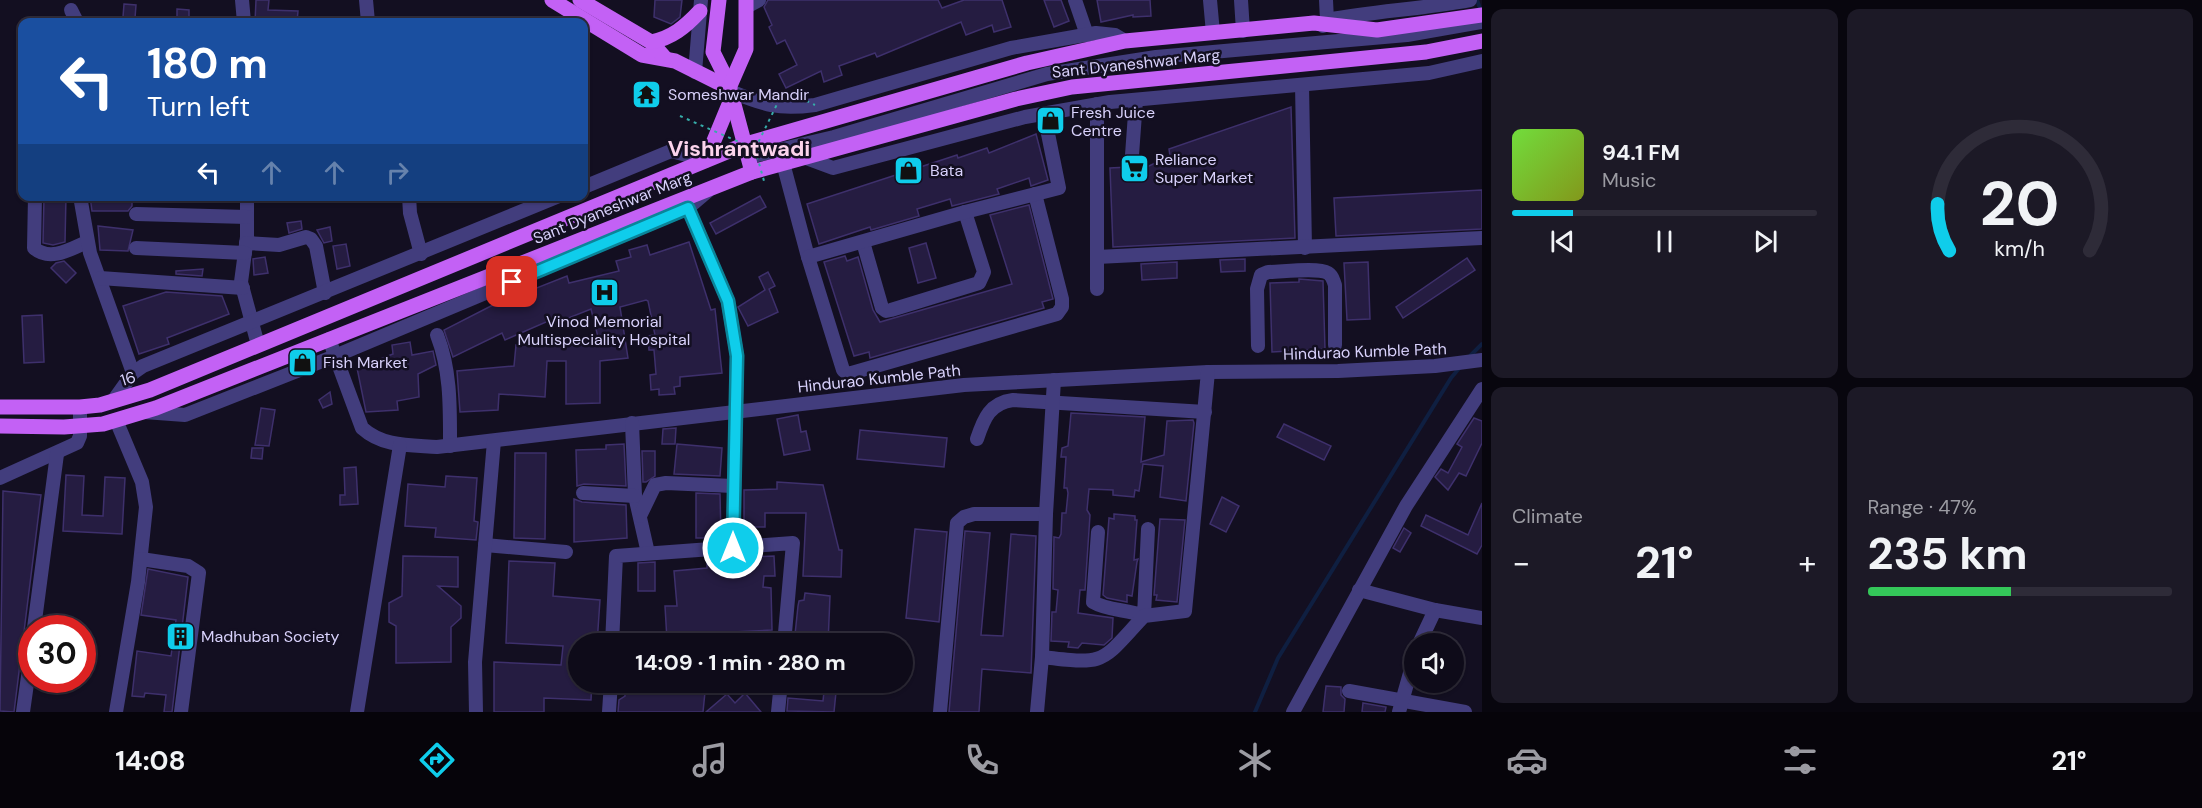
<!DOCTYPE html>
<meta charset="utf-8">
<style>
body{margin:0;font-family:"DM Sans",sans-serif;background:#1c1926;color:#f1f3f6;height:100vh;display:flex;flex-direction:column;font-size:22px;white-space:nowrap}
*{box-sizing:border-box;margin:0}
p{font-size:20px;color:#9b9ba2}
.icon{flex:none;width:33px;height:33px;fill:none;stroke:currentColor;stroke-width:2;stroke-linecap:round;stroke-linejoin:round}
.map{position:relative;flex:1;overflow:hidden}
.sheet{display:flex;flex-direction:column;gap:9px;padding:9px;background:#08060e;width:720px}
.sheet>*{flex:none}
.guide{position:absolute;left:18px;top:18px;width:570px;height:183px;border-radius:12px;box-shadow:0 2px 4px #0004,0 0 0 2px #2e2b38;background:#1a4fa0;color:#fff;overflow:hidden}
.tools{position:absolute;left:1404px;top:633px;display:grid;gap:12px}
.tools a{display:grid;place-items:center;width:60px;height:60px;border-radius:50%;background:#0e0b19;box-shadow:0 2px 4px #0004,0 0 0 2px #2e2b38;font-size:30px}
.speed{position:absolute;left:18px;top:615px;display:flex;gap:12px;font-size:30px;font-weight:700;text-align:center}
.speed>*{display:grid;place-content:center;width:78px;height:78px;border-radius:50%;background:#0e0b19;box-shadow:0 2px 4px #0004,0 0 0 2px #2e2b38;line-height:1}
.speed .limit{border:9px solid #d22;background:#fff;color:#111}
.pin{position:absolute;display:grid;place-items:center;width:51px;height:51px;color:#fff;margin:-26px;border-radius:12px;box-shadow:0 3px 9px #0006}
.me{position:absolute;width:66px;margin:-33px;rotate:0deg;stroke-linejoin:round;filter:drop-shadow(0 0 4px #0008)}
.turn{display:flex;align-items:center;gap:21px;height:126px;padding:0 30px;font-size:27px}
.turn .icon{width:78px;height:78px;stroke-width:2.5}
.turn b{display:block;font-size:42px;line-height:51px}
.lanes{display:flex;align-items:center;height:57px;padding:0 30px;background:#0003;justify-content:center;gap:30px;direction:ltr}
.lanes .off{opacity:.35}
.big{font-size:45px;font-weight:700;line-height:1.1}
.sheet .tile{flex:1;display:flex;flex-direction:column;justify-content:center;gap:9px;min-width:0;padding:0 21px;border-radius:12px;background:#1c1926}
.sheet .dial{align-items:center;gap:0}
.dial svg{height:156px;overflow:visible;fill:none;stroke:#2e2b38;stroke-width:7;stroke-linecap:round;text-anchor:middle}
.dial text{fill:#f1f3f6;stroke:none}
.song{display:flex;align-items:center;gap:18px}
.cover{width:72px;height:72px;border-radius:9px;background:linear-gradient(135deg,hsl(100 70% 55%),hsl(70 70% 35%))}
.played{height:6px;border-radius:3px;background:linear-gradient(90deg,#0fcdeb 20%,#2e2b38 20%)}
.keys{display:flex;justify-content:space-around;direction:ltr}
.heat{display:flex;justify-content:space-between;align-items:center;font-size:33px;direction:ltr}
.charge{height:9px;border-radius:4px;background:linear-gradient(90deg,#34c759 47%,#2e2b38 0)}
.sheet .tiles{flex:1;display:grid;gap:9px;grid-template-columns:repeat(2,1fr)}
.trip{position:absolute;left:568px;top:633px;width:345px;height:60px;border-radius:30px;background:#0e0b19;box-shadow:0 2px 4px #0004,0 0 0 2px #2e2b38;font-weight:700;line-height:60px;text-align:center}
.menu{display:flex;height:96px;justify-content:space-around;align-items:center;background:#06040a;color:#9b9ba2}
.menu .icon{width:42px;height:42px}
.menu .selected{color:#0fcdeb}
.menu b{font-size:27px;color:#f1f3f6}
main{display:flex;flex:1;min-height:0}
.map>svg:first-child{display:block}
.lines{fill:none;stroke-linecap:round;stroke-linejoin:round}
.stream{stroke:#0f1f41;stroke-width:4}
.building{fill:#251c41;stroke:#3e306c;stroke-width:1.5}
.minor{stroke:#423d7d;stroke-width:14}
.major{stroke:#c361f5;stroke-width:15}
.path-bridge{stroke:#36aca9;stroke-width:2;stroke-dasharray:3 4.5;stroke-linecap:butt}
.route-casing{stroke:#0a8599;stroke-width:15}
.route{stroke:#0fcdeb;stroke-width:10}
.labels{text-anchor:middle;stroke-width:5;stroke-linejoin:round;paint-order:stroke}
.street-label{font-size:16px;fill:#d9d2fc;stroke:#130f21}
.poi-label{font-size:16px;fill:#d9d2fc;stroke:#130f21;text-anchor:start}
.district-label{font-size:22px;font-weight:bold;fill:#fcd4ec;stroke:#130f21}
</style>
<main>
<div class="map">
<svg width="1482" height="712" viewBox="0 0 1482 712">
<rect width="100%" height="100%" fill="#130f21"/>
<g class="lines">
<g class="stream">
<path d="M1477 0 1481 11"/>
<path d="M1470 356 1482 344"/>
<path d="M1255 712 1278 658 1451 378 1461 366"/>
</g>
</g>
<g class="building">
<path d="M256 0H269L268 10 298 11 297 22H255Z"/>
<path d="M655 0H682L680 17 671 24 654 17Z"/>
<path d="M768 0H938L942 8 964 0H1002L1011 27 994 32 992 25 966 35 961 22 877 57 875 53 839 66 842 75 824 82 821 71 786 88 779 74 797 65 785 40 777 44 769 27 772 25 764 7Z"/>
<path d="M1044 0H1061L1069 21 1054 27Z"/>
<path d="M1097 0H1150L1151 16 1133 17V15L1101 22Z"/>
<path d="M124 4 136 5 135 18 123 17Z"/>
<path d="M177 9 189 10V22L177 21Z"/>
<path d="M1291 107 1295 238 1113 247 1110 168 1149 166 1170 156 1169 149Z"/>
<path d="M1036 134 1048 180 1031 186 1029 178 997 189 999 194 952 206 950 199 917 209 919 216 871 230 870 227 819 244 807 204 957 155 958 158 987 148 989 153Z"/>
<path d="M1482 190V229L1336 236 1334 198Z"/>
<path d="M44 196H66L65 242 53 245 43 243Z"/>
<path d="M90 196H132V206L128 211H92Z"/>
<path d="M760 196 766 207 716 234 710 223Z"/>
<path d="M1029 205 1053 299 1042 302 1044 308 870 358 869 352 854 356 824 262 845 256 847 261 858 257 873 310 880 322 1012 284 990 215Z"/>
<path d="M301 221 302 229 289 233 287 223Z"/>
<path d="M98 226 133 230 128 251 100 250Z"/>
<path d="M330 227 332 241 324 243 317 230Z"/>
<path d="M689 242 711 310 715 309 722 373 680 377V386L674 387 675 394 659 395V389L651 390 650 375 656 374 654 350H649L648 336 655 335 648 301 646 300 620 307 628 358 600 361V403L566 404V361H547L545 397 499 394 498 410 460 412 457 371 514 366 516 345 562 346V342L599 341 591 309 556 323 555 318 505 340 502 333 453 357 444 330 491 306 567 276 569 283 619 271 616 261 631 257 629 250 647 245 650 255Z"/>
<path d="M926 243 936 278 918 283 909 248Z"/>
<path d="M346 244 350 266 337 269 333 246Z"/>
<path d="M265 257 268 273 254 275 253 259Z"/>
<path d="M1467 258 1475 270 1403 318 1396 307Z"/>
<path d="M1245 259V271L1221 272 1220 260Z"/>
<path d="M64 261 76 273 66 283 51 268 56 263Z"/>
<path d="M1177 262V278L1142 280 1141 264Z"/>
<path d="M1368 262 1370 319 1347 320 1344 263Z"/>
<path d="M203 269 202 276 176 274V271Z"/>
<path d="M768 272 775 286 769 289 778 312 748 326 738 307 765 290 759 277Z"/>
<path d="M1299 279 1323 281 1325 349 1272 352 1270 283 1299 282Z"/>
<path d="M166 292 222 296 229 314 167 338 169 344 139 354 123 306Z"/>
<path d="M42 315 44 362 24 363 22 316Z"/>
<path d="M410 342 412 355 433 351 436 365 418 374 419 397 397 401 398 410 366 412 357 368 393 354 392 345Z"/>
<path d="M330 392 332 404 323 408 319 400Z"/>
<path d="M261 408 275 410 269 446 255 445Z"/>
<path d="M1071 413 1145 417 1141 462 1164 455 1167 421 1193 420 1194 423 1186 501 1160 497 1163 466 1143 464 1139 491 1135 490 1134 497 1113 495V490L1089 489 1087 510 1090 515 1085 590H1080L1078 613 1113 618 1112 638 1104 645 1082 643 1078 648 1068 647 1069 642 1051 641 1052 612H1056L1058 590 1053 589 1054 537 1059 538 1061 534 1062 513H1066L1068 493 1067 488H1064L1066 457H1061L1062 448 1068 446Z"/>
<path d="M798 415 801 432 806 431 810 450 784 455 777 419Z"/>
<path d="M1474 418 1482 421V443L1466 476 1459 473 1448 490 1435 477 1441 469 1448 473 1462 447 1457 444Z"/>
<path d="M1284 424 1331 446 1324 460 1277 437Z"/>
<path d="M676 428 675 444H662L663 429Z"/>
<path d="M860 430 947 438 944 467 857 459Z"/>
<path d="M624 444 626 486 584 484 577 486 576 450 606 449V445Z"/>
<path d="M677 444 722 448 720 476 674 474Z"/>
<path d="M252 448H263L262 459 251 458Z"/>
<path d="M642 451H655V476L646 482H643Z"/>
<path d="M515 453H546L545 539 514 538Z"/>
<path d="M356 467 358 504 340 505V495H345L344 468Z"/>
<path d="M66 475 84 476 82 515 103 516 105 477 125 478 122 534 63 531Z"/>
<path d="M446 476 477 478 474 521 478 522 476 540 435 537 436 528 405 526 408 484 445 487Z"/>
<path d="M777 482 823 485 839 550H842L841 577 803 576 806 513H765V527H744V490L777 489Z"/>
<path d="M3 491 41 495 14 712 0 711Z"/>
<path d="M696 493 720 494 721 538H696Z"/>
<path d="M1222 497 1239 506 1226 532 1210 524Z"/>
<path d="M574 499 582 502 626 505 627 538 574 542Z"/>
<path d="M1482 503V545L1477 554 1421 526 1426 515 1468 535Z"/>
<path d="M1114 514 1135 516V520H1137L1134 560 1138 559 1137 562 1132 596 1127 595V602L1107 598 1103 595 1109 518 1114 519Z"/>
<path d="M1160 519 1185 520 1177 602 1156 600 1157 595H1154Z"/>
<path d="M1404 528 1411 533 1400 552 1393 548Z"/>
<path d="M915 529 947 532 939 622 906 618Z"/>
<path d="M965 531 990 533 981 635 1003 636 1011 534 1036 536 1031 673 982 669 979 712H949Z"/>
<path d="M403 556 458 557V587L438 586 461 606V618L451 627V662L396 663V626L389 622V603L402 596Z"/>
<path d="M774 556 775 576H764L763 587 771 588 772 630 733 632V636L695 634V639L667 640 665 606H677L674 571 707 568V562H747L746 557Z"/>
<path d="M509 561 555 563 553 596 600 600 597 644H579V682H592L591 700 544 698V712H494V662L561 665 563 646 506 643Z"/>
<path d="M655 562V591H638V563Z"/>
<path d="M148 569 188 577 172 712H164L166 695 145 693 144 697 132 696 137 651 171 656 176 620 141 615Z"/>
<path d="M805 593 830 596 828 644H794L798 606 799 601 804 600Z"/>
<path d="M625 682H706L703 712H618L619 700 625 696Z"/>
<path d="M825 682H837L834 712 787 711 788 698 823 701Z"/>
<path d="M1326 686 1341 687V695L1345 699 1344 712H1323Z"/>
<path d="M745 693 761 712H706L727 694 735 703Z"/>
<path d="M1363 703 1386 707 1385 712H1362Z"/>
</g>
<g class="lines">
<g class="minor">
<path d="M242 0 244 22"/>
<path d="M366 0 368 22"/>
<path d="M1075 0 1087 35"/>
<path d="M1210 0 1213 33"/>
<path d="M1241 0 1243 31"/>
<path d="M1326 0 1327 20"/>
<path d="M746 7 759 0"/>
<path d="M71 10 77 22"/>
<path d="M1323 26 1327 20C1375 11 1423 9 1470 0"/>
<path d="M695 72 701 0"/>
<path d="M1302 85 1305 248"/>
<path d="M730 91C764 105 778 110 815 105L1011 48 1096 33 1115 35 1125 41"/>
<path d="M1132 155 1136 100"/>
<path d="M749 157 834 137 1047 74 1156 57 1407 35 1482 22"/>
<path d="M806 158 833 168 1025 117 1110 102 1429 73 1482 61"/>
<path d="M783 163 808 257 843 370 848 374 1057 314 1062 307V299L1035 194"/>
<path d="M584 187 671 151 706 160"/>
<path d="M35 196 34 248C50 262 71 249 87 242"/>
<path d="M80 196 90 253 133 373"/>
<path d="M247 196V237L241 282 258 345"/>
<path d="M409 196 410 213 421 254"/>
<path d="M688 208 728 301 737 356 733 547"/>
<path d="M136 214 247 217"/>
<path d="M863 242 882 308 886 311 891 310 979 283 984 272 965 212"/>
<path d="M246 243 279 245 306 237 311 239 316 246 325 293"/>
<path d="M136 248 245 253"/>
<path d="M808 257 965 212 1059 188 1044 114"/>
<path d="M1097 257 1482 238"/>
<path d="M100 278 243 288"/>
<path d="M1097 289V104"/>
<path d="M437 335C451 371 450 408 450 446"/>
<path d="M329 339 362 428C383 447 410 445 437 447L964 385 1208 372 1338 371 1435 366 1482 360"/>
<path d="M1258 346 1257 289 1261 275 1268 272C1281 272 1318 267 1328 273 1333 276 1333 280 1335 285V345"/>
<path d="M113 401 133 373 143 366 559 196"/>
<path d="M144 412 185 415 335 356 688 208 708 191"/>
<path d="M116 420 142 482 146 507 138 582 116 712"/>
<path d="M632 423 635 496 648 553"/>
<path d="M977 439C984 418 990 403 1013 400L1205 412"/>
<path d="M0 478 77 443 80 436V407"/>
<path d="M583 493 635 496"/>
<path d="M640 516 655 485 666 483 733 486"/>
<path d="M1098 532 1093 602C1108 611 1127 609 1144 616L1148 529"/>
<path d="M485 545 566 552"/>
<path d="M141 559 188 566 199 573 181 712"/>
<path d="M1359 590 1435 610 1482 618"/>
<path d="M34 628 57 454"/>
<path d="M612 644 616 556 793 543 784 644"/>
<path d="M1419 644 1435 610"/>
<path d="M1042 657C1108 665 1100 663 1144 616L1185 611 1208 372"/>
<path d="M1349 691 1465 712"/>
<path d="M23 712 32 648"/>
<path d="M357 712 400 445"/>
<path d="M476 712 475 662 494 441"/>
<path d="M609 712 611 682"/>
<path d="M778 712 781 682"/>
<path d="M940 712 957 523 964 517 974 514H1046"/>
<path d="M1037 712 1042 657 1046 514 1054 380"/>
<path d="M1293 712 1406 506 1482 389"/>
<path d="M1399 712 1414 659"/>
</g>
<g class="major">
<path d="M552 0 642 55 675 61 729 88"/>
<path d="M580 0 651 42 665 58"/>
<path d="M719 0 713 52 728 82 752 172"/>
<path d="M651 42C672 38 685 27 700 11"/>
<path d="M729 88 746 49V0"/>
<path d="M706 160 732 97"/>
<path d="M0 407H80L100 405 150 390 746 144 1027 63 1125 41 1314 23 1377 30 1482 15"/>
<path d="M0 426 64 427 103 424 156 408 752 172 1016 99 1072 87 1426 52 1482 41"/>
</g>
<g class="path-bridge">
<path d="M680 116 755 149 784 90 815 105"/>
<path d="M755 149 764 181"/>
</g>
</g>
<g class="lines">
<defs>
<path id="route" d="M512 282 688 208 728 301 737 356 733 548"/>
</defs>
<use href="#route" class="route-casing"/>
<use href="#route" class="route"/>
</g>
<defs>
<symbol id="temple-square" viewBox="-11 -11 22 22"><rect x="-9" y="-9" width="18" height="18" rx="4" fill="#0fcdeb" stroke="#130f21"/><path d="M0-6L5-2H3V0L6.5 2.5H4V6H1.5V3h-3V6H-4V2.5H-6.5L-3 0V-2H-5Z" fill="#111"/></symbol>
<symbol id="shop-square" viewBox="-11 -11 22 22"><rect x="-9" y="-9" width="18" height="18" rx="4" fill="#0fcdeb" stroke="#130f21"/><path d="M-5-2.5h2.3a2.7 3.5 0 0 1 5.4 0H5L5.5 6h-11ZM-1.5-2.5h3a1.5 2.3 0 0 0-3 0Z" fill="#111"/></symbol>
<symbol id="supermarket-square" viewBox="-11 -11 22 22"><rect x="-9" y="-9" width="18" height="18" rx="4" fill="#0fcdeb" stroke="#130f21"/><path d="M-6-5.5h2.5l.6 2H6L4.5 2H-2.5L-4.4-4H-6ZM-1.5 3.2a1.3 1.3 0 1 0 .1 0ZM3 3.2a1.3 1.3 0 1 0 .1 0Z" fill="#111"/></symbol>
<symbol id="hospital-square" viewBox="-11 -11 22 22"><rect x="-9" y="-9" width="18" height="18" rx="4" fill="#0fcdeb" stroke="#130f21"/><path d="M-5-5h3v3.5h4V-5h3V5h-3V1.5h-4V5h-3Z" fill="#111"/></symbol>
<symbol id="building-square" viewBox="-11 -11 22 22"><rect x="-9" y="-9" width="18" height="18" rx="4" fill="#0fcdeb" stroke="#130f21"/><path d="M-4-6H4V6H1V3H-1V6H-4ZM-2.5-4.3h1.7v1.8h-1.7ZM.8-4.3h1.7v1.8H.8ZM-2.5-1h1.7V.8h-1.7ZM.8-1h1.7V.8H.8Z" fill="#111"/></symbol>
</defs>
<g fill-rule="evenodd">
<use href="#temple-square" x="630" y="78" width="33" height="33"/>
<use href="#shop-square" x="1034" y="104" width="33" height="33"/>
<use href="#supermarket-square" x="1118" y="152" width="33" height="33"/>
<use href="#shop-square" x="892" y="154" width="33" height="33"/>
<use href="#hospital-square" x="588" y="276" width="33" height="33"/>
<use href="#shop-square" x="286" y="346" width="33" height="33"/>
<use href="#building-square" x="164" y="620" width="33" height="33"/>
</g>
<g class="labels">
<g class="street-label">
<text transform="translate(1136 63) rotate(-6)" y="6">Sant Dyaneshwar Marg</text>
<text transform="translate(612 207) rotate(-22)" y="6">Sant Dyaneshwar Marg</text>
<text transform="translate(1365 351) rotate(-2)" y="6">Hindurao Kumble Path</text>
<text transform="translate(128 378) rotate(-17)" y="6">16</text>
<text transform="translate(879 378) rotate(-6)" y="6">Hindurao Kumble Path</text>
</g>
<g class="poi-label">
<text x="668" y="100">Someshwar Mandir</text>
<text x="1071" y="118">Fresh Juice<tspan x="1071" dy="18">Centre</tspan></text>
<text x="1155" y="165">Reliance<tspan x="1155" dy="18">Super Market</tspan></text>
<text x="930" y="176">Bata</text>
<text x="604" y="327" text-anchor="middle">Vinod Memorial<tspan x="604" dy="18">Multispeciality Hospital</tspan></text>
<text x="323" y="368">Fish Market</text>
<text x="201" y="642">Madhuban Society</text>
</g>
<g class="district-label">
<text x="739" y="156">Vishrantwadi</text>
</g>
</g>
</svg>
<div class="tools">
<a><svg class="icon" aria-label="sound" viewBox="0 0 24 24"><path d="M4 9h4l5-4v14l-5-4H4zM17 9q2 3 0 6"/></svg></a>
</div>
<div class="speed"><div class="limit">30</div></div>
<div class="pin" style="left:512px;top:282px;background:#d93025"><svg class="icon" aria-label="arrive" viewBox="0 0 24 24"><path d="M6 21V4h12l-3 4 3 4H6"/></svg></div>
<svg class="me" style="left:733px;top:548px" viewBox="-20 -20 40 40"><circle r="17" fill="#0fcdeb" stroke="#fff" stroke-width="3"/><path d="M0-11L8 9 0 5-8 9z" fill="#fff"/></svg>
<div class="trip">14:09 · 1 min · 280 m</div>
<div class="guide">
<div class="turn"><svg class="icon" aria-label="left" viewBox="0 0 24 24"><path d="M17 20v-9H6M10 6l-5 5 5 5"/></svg><div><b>180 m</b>Turn left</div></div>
<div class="lanes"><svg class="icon" aria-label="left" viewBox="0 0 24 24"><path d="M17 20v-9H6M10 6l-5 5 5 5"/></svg><svg class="icon off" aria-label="ahead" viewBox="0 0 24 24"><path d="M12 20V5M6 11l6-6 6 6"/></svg><svg class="icon off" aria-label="ahead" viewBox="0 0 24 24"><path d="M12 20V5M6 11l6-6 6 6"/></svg><svg class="icon off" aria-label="right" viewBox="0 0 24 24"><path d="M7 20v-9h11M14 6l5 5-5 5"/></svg></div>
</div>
</div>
<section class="sheet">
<div class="tiles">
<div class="tile">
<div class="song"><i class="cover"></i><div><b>94.1 FM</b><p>Music</p></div></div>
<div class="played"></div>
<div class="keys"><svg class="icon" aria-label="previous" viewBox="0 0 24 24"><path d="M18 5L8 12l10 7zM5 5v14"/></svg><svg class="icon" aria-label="pause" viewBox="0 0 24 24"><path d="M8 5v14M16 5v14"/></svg><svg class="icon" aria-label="next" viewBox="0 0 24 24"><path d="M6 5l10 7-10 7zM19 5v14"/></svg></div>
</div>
<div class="tile dial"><svg viewBox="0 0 100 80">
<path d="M14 69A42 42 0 1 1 86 69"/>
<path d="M14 69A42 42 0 0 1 8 45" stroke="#0fcdeb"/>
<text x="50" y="56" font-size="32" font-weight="700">20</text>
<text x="50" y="72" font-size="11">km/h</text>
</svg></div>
<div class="tile"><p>Climate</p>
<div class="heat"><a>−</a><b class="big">21°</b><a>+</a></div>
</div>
<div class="tile"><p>Range · 47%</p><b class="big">235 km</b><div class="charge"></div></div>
</div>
</section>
</main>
<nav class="menu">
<b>14:08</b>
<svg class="icon selected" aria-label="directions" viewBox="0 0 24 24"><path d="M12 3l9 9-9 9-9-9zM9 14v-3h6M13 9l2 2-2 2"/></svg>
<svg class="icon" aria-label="music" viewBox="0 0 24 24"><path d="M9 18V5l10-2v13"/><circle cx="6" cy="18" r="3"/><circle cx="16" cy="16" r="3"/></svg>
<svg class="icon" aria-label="phone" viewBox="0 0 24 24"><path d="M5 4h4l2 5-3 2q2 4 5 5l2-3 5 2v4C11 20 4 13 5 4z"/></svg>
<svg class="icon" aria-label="climate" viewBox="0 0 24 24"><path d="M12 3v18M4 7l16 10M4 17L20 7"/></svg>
<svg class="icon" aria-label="car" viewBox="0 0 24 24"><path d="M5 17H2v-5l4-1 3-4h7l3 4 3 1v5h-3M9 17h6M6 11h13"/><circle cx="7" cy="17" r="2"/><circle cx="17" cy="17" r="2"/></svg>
<svg class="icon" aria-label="filters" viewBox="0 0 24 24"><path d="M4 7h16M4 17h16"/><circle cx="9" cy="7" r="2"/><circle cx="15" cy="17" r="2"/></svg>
<b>21°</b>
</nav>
